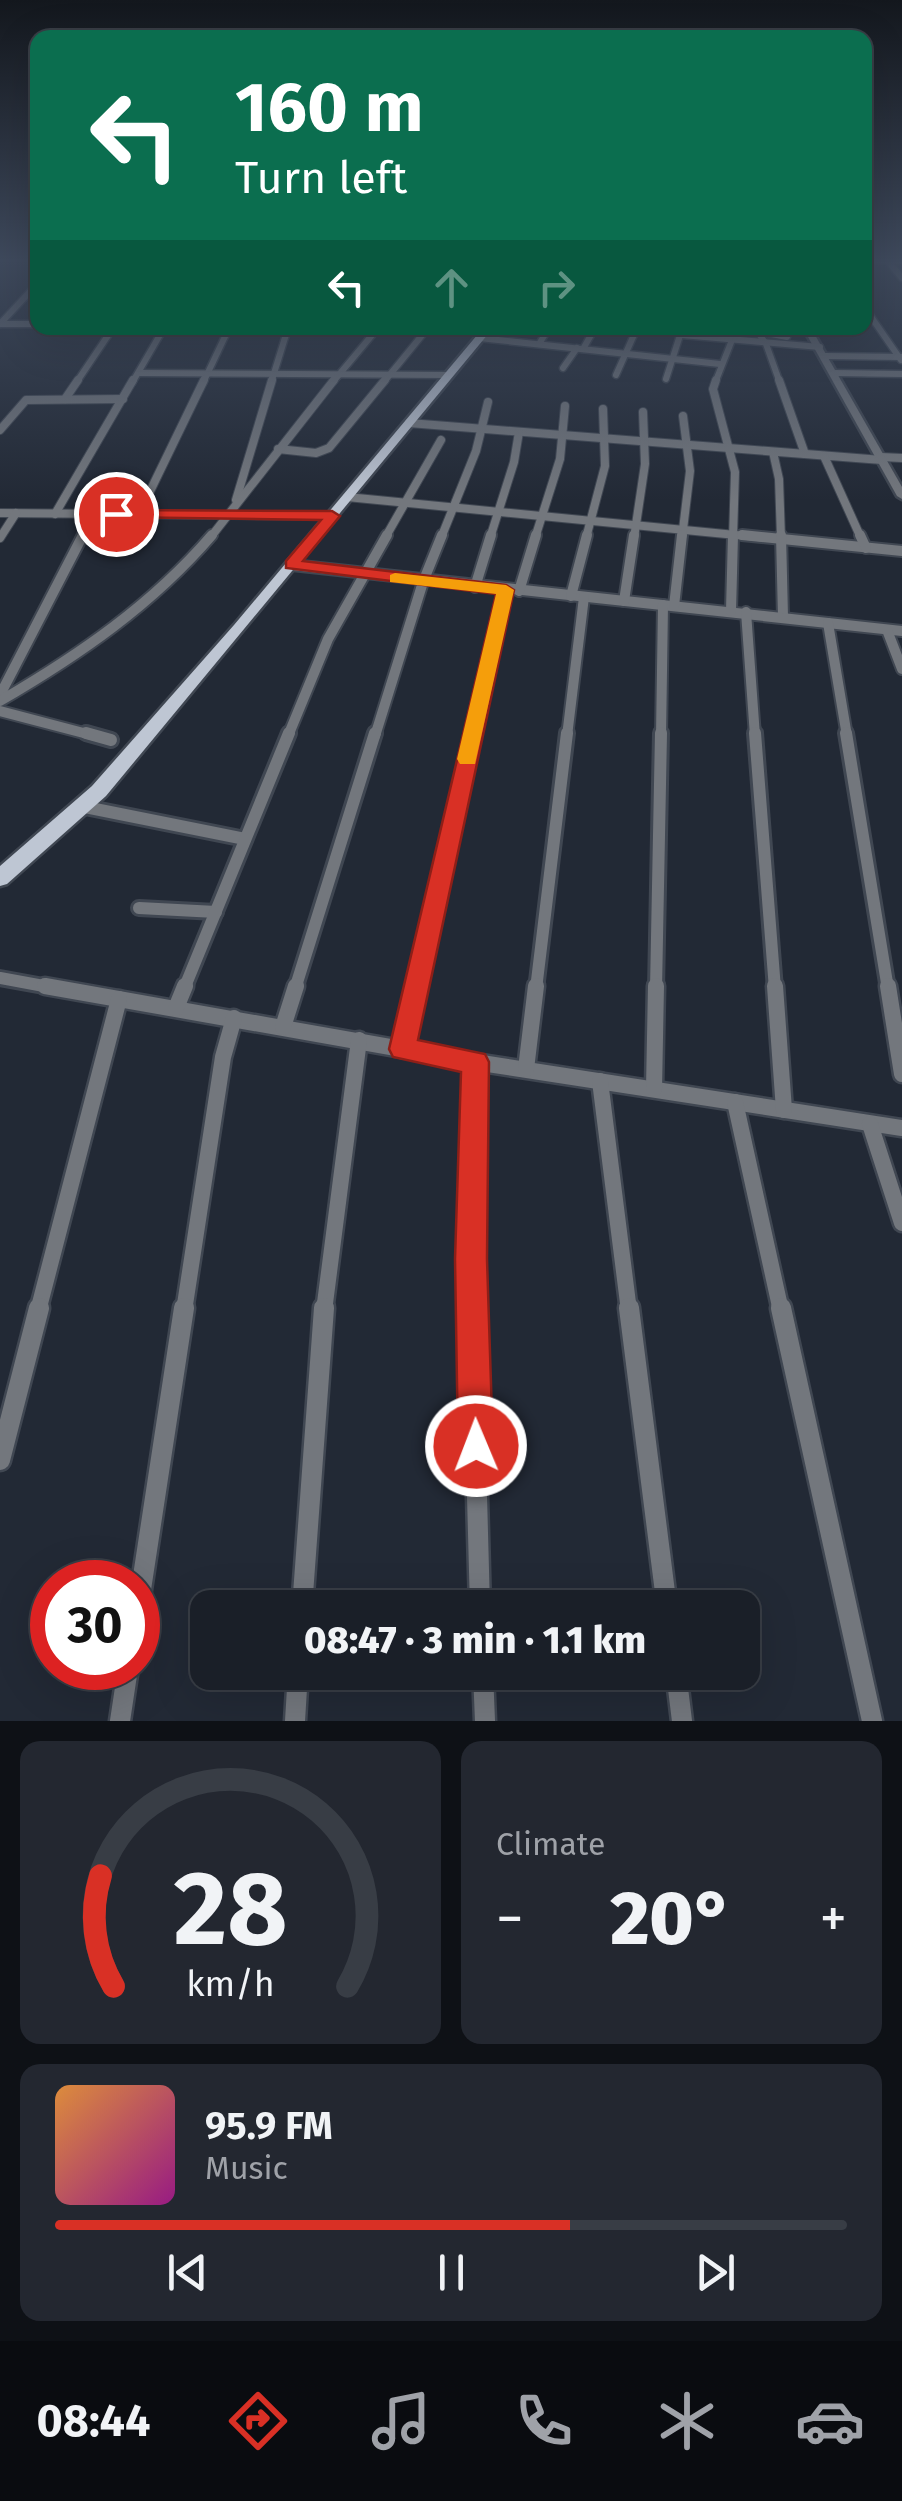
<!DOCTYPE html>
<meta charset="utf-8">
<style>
body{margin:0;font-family:"Fira Sans",sans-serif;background:#232730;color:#f1f3f6;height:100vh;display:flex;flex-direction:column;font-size:38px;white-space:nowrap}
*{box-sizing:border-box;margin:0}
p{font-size:32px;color:#9fa2a8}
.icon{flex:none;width:55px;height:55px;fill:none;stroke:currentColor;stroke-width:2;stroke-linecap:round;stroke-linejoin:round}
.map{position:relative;height:1721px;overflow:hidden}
.drawer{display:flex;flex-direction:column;gap:20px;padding:20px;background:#0e1116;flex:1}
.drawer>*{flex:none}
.hud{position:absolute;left:30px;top:30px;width:842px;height:305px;border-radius:20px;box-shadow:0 10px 40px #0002,0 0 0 2px #383d45;background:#0b6e4f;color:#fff;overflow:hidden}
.speed{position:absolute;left:30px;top:1560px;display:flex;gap:20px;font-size:50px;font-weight:700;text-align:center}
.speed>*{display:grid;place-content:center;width:130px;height:130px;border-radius:50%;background:#1a1f28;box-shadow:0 10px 40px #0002,0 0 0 2px #383d45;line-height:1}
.speed .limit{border:15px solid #d22;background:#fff;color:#111}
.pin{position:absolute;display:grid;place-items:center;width:85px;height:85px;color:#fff;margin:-42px;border:5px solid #fff;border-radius:50%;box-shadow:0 2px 10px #0007}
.me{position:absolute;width:110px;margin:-55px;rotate:359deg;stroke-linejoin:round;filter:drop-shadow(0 0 8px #0008)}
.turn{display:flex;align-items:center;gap:35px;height:210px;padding:0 40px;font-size:45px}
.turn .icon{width:130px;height:130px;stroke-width:2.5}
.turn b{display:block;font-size:70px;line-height:85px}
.lanes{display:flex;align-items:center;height:95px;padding:0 40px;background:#0003;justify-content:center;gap:50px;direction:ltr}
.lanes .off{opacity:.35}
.big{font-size:75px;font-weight:800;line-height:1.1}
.drawer .card{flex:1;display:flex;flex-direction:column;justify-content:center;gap:15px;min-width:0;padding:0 35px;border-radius:20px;background:#232730}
.drawer .dial{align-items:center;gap:0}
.dial svg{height:260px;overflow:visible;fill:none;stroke:#383d45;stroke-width:7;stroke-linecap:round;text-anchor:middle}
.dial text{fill:#f1f3f6;stroke:none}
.song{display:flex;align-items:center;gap:30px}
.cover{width:120px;height:120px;border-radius:15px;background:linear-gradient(135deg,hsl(30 70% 55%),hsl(310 70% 35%))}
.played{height:10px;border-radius:5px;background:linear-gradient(90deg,#d93025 65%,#383d45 65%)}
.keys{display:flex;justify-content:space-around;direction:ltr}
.heat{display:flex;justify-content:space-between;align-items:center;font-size:55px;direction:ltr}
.drawer .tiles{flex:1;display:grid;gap:20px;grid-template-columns:1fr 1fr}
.card:last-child{grid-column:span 2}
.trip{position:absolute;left:190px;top:1590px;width:570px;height:100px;border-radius:20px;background:#1a1f28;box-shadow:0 10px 40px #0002,0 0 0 2px #383d45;font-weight:800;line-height:100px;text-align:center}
.menu{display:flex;height:160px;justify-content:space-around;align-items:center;background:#0a0c10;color:#9fa2a8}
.menu .icon{width:70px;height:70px}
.menu .on{color:#d93025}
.menu b{font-size:45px;color:#f1f3f6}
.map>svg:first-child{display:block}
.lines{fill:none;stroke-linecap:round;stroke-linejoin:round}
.minor-far5-casing{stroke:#404752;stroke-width:9}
.minor-far4-casing{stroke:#404752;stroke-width:10}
.minor-far3-casing{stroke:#404752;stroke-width:14}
.minor-far2-casing{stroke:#404752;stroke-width:18}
.minor-far1-casing{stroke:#404752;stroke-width:21}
.minor-casing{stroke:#404752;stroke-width:25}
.tertiary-casing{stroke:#404752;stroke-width:5}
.primary-casing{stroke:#404752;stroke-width:5}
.minor-far5{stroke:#73777d;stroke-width:6}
.minor-far4{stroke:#73777d;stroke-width:8}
.minor-far3{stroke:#73777d;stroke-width:10}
.minor-far2{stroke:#73777d;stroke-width:12}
.minor-far1{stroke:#73777d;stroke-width:16}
.minor{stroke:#73777d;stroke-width:20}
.tertiary{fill:#73777d;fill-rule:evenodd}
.primary{fill:#bec6d3;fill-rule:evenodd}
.route{fill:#d93025;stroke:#8d1f18;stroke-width:2.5}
.slow{fill:#f59e0b}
</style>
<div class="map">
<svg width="902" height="1721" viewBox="0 0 902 1721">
<rect width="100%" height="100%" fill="#222935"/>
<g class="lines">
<defs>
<g id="minor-far5">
<path d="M865 260 902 261"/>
<path d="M887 260 902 278"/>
<path d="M865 308 901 360"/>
<path d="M0 324 38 283"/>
<path d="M0 324H38"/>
<path d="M741 328 787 337"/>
<path d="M757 331 766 344 780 383"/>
<path d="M682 335 820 347"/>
<path d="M479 338 720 364"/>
<path d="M539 344 549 328"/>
<path d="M583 349 595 328"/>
<path d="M825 356 902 357"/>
<path d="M563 368 577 348"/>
<path d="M140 373 447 375"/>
<path d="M835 373 902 374"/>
<path d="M616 375 637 328"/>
<path d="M666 379 682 329"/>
<path d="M76 383 113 328"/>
<path d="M132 383 164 328"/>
<path d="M203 383 229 328"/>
<path d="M271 383 288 328"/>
<path d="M332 383 378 328"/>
<path d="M383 383 428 328"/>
<path d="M715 383 732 340"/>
</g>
<g id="minor-far4">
<path d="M716 380 713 389 735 472 733 538"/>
<path d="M779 380 805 454"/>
<path d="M65 399 78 380"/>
<path d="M409 423 882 460"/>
<path d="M0 430 26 400 123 399"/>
<path d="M278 449 316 453 329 448 385 380"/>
<path d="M773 452 779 479 781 538"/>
<path d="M824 456 861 538"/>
<path d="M881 457 902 458"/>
<path d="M347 497 767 538"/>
<path d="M236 500 272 380"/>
<path d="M0 513 333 516"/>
<path d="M55 514 133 380"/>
<path d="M139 514 204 380"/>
<path d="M0 538 16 513"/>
<path d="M82 538 94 514"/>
<path d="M210 538 334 380"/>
<path d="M385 538 441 440"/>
<path d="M441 538 476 451 488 402"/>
<path d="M490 538 514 462 519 432"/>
<path d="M535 538 560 459 565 406"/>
<path d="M586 538 605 466 603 409"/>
<path d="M634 538 645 464 643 412"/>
<path d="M682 538 690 471 683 416"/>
</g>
<g id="minor-far3">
<path d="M742 535 902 551"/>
<path d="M781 535 783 617"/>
<path d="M860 535 866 548"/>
<path d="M292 565 902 631"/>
<path d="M475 587 491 535"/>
<path d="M519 591 536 535"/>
<path d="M571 596 587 535"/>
<path d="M624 601 634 535"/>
<path d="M674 606 682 535"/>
<path d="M731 611 733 535"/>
<path d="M746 612 755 736"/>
<path d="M828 623 847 736"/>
<path d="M887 630 902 669"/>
<path d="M0 695 83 535"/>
<path d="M0 701C79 655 152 605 212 535"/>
<path d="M0 711 95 736"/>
<path d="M288 736 328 639 387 535"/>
<path d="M375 736 423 582 442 535"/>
<path d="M473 736 506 590"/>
<path d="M567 736 584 597"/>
<path d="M661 736 663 605"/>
</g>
<g id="minor-far2">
<path d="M86 733 111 740"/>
<path d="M755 733 775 989"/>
<path d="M846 733 888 989"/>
<path d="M80 806 245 839"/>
<path d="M139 908 216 912"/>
<path d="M0 978 60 989"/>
<path d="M184 989 289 733"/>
<path d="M295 989 375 733"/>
<path d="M416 989 474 733"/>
<path d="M536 989 567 733"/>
<path d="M656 989 661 733"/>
</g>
<g id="minor-far1">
<path d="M45 986 475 1062 902 1128"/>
<path d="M775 986 784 1110"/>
<path d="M888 986 902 1074"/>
<path d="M176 1008 185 986"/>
<path d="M283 1027 296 986"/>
<path d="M402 1049 416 986"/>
<path d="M526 1069 536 986"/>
<path d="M600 1081 629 1311"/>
<path d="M654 1089 656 986"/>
<path d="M735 1102 781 1311"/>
<path d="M870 1124 902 1223"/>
<path d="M38 1311 119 999"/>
<path d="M184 1311 223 1057 234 1018"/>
<path d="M324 1311 359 1040"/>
<path d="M472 1311 475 1062"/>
</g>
<g id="minor">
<path d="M472 1308 480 1608"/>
<path d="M629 1308 667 1608"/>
<path d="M781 1308 872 1721"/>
<path d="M0 1460 39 1308"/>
<path d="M302 1608 324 1308"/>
<path d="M138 1609 184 1308"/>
<path d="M483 1672 485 1721"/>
<path d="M676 1672 682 1721"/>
<path d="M120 1721 128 1668"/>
<path d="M295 1721 298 1672"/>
</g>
<path id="tertiary" d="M803 328H811L902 487V499L897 496Z"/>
<path id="primary" d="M483 328H493L106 796 7 884 0 886V866L92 786 234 625Z"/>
</defs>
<use href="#minor-far5" class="minor-far5-casing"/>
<use href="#minor-far4" class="minor-far4-casing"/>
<use href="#minor-far3" class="minor-far3-casing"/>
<use href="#minor-far2" class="minor-far2-casing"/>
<use href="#minor-far1" class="minor-far1-casing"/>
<use href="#minor" class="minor-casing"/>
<use href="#tertiary" class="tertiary-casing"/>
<use href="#primary" class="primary-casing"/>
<use href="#minor-far5" class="minor-far5"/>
<use href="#minor-far4" class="minor-far4"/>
<use href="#minor-far3" class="minor-far3"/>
<use href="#minor-far2" class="minor-far2"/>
<use href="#minor-far1" class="minor-far1"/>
<use href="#minor" class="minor"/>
<use href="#tertiary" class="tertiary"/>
<use href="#primary" class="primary"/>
</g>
<linearGradient id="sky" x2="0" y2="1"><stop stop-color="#13171d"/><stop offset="0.52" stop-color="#3e495c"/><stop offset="1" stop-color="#3e495c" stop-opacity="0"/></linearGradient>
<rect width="902" height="501" fill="url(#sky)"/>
<path class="route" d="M116 510 332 511 340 516 303 561 506 585 514 590 418 1040 485 1054 489 1062 487 1259 493 1446 488 1458 476 1463 463 1458 458 1446 455 1259 461 1072 393 1057 389 1049 496 594 286 568V561L321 520 111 517 109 514Z"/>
<path class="slow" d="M395 573 506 585 514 590 475 764H460L457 759 496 594 390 582V575Z"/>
</svg>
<div class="speed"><div class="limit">30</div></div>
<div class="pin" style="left:116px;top:514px;background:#d93025"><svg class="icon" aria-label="arrive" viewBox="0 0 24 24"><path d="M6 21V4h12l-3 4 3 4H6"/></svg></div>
<svg class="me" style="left:476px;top:1446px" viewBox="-20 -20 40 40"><circle r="17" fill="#d93025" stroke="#fff" stroke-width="3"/><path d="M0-11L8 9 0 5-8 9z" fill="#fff"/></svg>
<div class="trip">08:47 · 3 min · 1.1 km</div>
<div class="hud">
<div class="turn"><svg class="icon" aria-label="left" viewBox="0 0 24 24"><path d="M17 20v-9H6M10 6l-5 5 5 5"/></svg><div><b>160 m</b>Turn left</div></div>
<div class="lanes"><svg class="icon" aria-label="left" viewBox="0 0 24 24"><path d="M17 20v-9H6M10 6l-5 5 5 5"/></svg><svg class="icon off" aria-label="ahead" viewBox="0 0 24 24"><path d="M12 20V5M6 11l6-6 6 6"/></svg><svg class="icon off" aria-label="right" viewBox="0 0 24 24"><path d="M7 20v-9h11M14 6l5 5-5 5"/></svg></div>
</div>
</div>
<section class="drawer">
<div class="tiles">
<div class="card dial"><svg viewBox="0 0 100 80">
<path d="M14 69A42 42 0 1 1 86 69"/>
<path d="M14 69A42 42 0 0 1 10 35" stroke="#d93025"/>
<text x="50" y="56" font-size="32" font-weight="700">28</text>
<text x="50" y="72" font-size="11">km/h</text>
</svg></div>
<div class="card"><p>Climate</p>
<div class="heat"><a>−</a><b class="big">20°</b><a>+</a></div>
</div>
<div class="card">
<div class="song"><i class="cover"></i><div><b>95.9 FM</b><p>Music</p></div></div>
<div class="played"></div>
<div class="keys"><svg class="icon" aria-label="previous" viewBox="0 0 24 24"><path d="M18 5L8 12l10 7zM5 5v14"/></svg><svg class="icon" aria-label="pause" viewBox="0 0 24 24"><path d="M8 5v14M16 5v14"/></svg><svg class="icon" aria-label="next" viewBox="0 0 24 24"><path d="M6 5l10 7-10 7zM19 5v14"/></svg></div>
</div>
</div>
</section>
<nav class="menu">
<b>08:44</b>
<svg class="icon on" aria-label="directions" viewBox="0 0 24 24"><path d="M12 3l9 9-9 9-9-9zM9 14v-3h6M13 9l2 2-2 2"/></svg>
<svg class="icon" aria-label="music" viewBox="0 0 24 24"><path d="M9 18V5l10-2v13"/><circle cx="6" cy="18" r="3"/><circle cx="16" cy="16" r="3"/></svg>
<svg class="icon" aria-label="phone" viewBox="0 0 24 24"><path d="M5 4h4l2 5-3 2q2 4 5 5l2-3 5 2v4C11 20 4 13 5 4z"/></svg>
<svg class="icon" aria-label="climate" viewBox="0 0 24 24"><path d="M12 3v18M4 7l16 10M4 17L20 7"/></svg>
<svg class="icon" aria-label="car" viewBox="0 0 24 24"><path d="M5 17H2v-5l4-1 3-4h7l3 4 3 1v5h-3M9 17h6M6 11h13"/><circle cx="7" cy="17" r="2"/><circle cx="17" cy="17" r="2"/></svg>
</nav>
